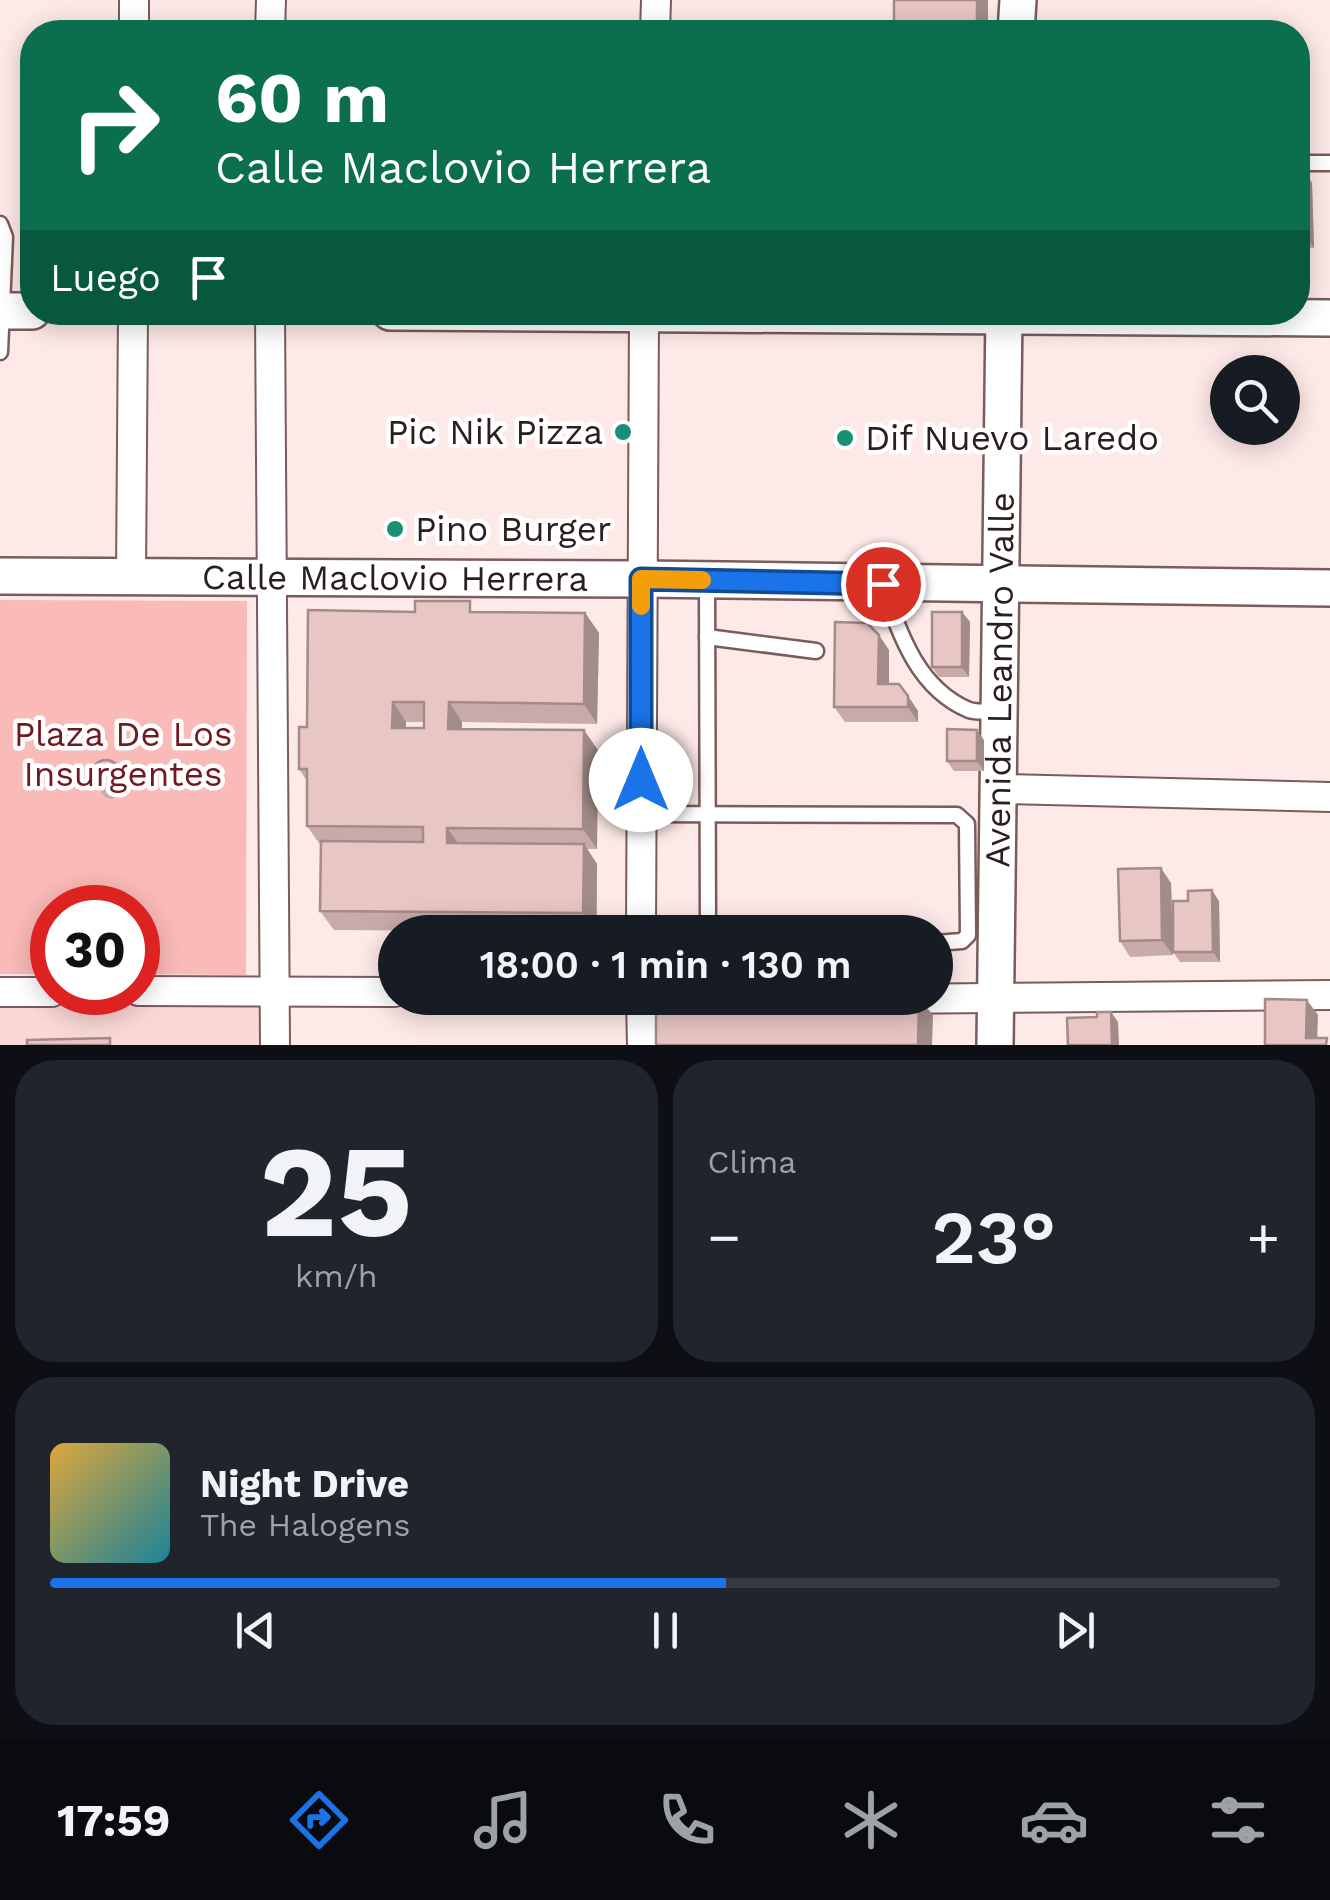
<!DOCTYPE html>
<html lang="es">
<meta charset="utf-8">
<style>
body{margin:0;font-family:"Work Sans",sans-serif;background:#20242c;color:#f1f3f6;height:100vh;display:flex;flex-direction:column;font-size:38px;white-space:nowrap}
*{box-sizing:border-box;margin:0}
p{font-size:32px;color:#9ea1a6}
.icon{flex:none;width:55px;height:55px;fill:none;stroke:currentColor;stroke-width:2;stroke-linecap:round;stroke-linejoin:round}
.map{position:relative;height:1045px;overflow:hidden}
.panel{display:flex;flex-direction:column;gap:15px;padding:15px;background:#0d0f14;flex:1}
.panel>*{flex:none}
.top-card{position:absolute;left:20px;top:20px;width:1290px;height:305px;border-radius:40px;box-shadow:0 5px 25px #0003;background:#0b6e4f;color:#fff;overflow:hidden}
.fabs{position:absolute;left:1210px;top:355px;display:grid;gap:20px}
.fabs a{display:grid;place-items:center;width:90px;height:90px;border-radius:50%;background:#171b24;box-shadow:0 5px 25px #0003;font-size:50px}
.speed{position:absolute;left:30px;top:885px;display:flex;gap:20px;font-size:50px;font-weight:700;text-align:center}
.speed>*{display:grid;place-content:center;width:130px;height:130px;border-radius:50%;background:#171b24;box-shadow:0 5px 25px #0003;line-height:1}
.speed .limit{border:15px solid #d22;background:#fff;color:#111}
.pin{position:absolute;display:grid;place-items:center;width:85px;height:85px;color:#fff;margin:-42px;border:5px solid #fff;border-radius:50%;box-shadow:0 2px 10px #0007}
.me{position:absolute;width:110px;margin:-55px;rotate:0deg;stroke-linejoin:round;filter:drop-shadow(0 0 8px #0008)}
.turn{display:flex;align-items:center;gap:35px;height:210px;padding:0 30px;font-size:45px}
.turn .icon{width:130px;height:130px;stroke-width:2.5}
.turn b{display:block;font-size:70px;line-height:85px}
.then{display:flex;align-items:center;height:95px;padding:0 30px;background:#0003;gap:20px;font-size:38px}
.big{font-size:75px;font-weight:600;line-height:1.1}
.panel .tile{flex:1;display:flex;flex-direction:column;justify-content:center;gap:15px;min-width:0;padding:0 35px;border-radius:40px;background:#20242c}
.panel .dial{align-items:center;gap:0}
.dial b{font-size:130px;line-height:1}
.song{display:flex;align-items:center;gap:30px}
.cover{width:120px;height:120px;border-radius:15px;background:linear-gradient(135deg,hsl(40 70% 55%),hsl(190 70% 35%))}
.played{height:10px;border-radius:5px;background:linear-gradient(90deg,#1a73e8 55%,#363941 55%)}
.keys{display:flex;justify-content:space-around;direction:ltr}
.heat{display:flex;justify-content:space-between;align-items:center;font-size:55px;direction:ltr}
.panel .tiles{flex:1;display:grid;gap:15px;grid-template-columns:1fr 1fr}
.tile:last-child{grid-column:span 2}
.trip{position:absolute;left:378px;top:915px;width:575px;height:100px;border-radius:50px;background:#171b24;box-shadow:0 5px 25px #0003;font-weight:600;line-height:100px;text-align:center}
.dock{display:flex;height:160px;justify-content:space-around;align-items:center;background:#090b0e;color:#9ea1a6}
.dock .icon{width:70px;height:70px}
.dock .selected{color:#1a73e8}
.dock b{font-size:45px;color:#f1f3f6}
.map>svg:first-child{display:block}
.built{fill:#fad8d6}
.green{fill:#fabab7}
.lines{fill:none;stroke-linecap:round;stroke-linejoin:round}
.service-casing{stroke:#795c5b;stroke-width:19}
.minor-casing{stroke:#795c5b;stroke-width:32}
.tertiary-casing{stroke:#795c5b;stroke-width:40}
.service{stroke:#fff;stroke-width:14}
.minor{stroke:#fff;stroke-width:28}
.tertiary{stroke:#fff;stroke-width:35}
.wall{fill:#c8aaa9;fill-rule:evenodd}
.shaded-wall{fill:#a28b89}
.building{fill:#e8c6c4;stroke:#a28b89;stroke-width:2.5;fill-rule:evenodd}
.route-casing{stroke:#114b97;stroke-width:25}
.route{stroke:#1a73e8;stroke-width:18}
.slow{stroke:#f59e0b;stroke-width:18}
.poi-dot{fill:#199074;stroke:#fff;stroke-width:4}
.labels{text-anchor:middle;stroke-width:9;stroke-linejoin:round;paint-order:stroke}
.poi-label{font-size:35px;fill:#2a1e1e;stroke:#fff;text-anchor:start}
.street-label{font-size:35px;fill:#2a1e1e;stroke:#fff}
.park-label{font-size:35px;fill:#701920;stroke:#fff}
</style>
<div class="map">
<svg width="1330" height="1045" viewBox="0 0 1330 1045">
<rect width="100%" height="100%" fill="#fde9e7"/>
<path class="built" d="M0 1004 259 1007 266 1012 269 1045H0Z"/>
<path class="green" d="M0 600 247 601 246 975 138 974V908H52V974H0Z"/>
<g class="lines">
<defs>
<g id="service">
<path d="M1298 163H1330"/>
<path d="M0 224 5 237 0 352"/>
<path d="M707 581 708 932"/>
<path d="M883 585C900 634 917 688 969 710 978 713 991 711 1000 711"/>
<path d="M707 637 816 651"/>
<path d="M641 814 957 815 967 824 968 935 962 941 935 943"/>
</g>
<g id="minor">
<path d="M134 32V0"/>
<path d="M270 32 271 0"/>
<path d="M655 32 656 0"/>
<path d="M270 312 275 1045"/>
<path d="M131 576 133 312"/>
<path d="M1001 789 1330 797"/>
<path d="M641 932 644 312"/>
<path d="M138 991 395 992"/>
<path d="M0 992H52"/>
<path d="M641 998 642 1045"/>
<path d="M648 998H694"/>
<path d="M887 999 1330 995"/>
</g>
<g id="tertiary">
<path d="M1016 32 1018 0"/>
<path d="M0 311H32"/>
<path d="M390 312 1330 318"/>
<path id="s1" d="M0 576 641 579 1330 588"/>
<path id="s2" d="M995 1045 1004 312"/>
</g>
</defs>
<use href="#service" class="service-casing"/>
<use href="#minor" class="minor-casing"/>
<use href="#tertiary" class="tertiary-casing"/>
<use href="#service" class="service"/>
<use href="#minor" class="minor"/>
<use href="#tertiary" class="tertiary"/>
</g>
<g class="wall">
<path d="M1298 168H1302L1312 183 1314 248 1298 249Z"/>
<path d="M478 612 585 613 599 633 597 724 462 722V729L598 750 597 849H587L597 864V932L334 930 320 911 321 846 307 826V781L299 769 307 727ZM406 722H424V728H406Z"/>
<path d="M962 612 970 622 969 677H939L932 667Z"/>
<path d="M889 650V684L908 696 918 711V722H845L834 707Z"/>
<path d="M984 740V771H954L947 761Z"/>
<path d="M119 766 127 776 129 783 124 795 111 799 105 797 97 786Z"/>
<path d="M1171 883 1173 955 1130 957 1120 941Z"/>
<path d="M1219 901 1220 962H1180L1173 952Z"/>
</g>
<g class="shaded-wall">
<rect x="977" y="0" width="11" height="32"/>
<path d="M1302 168 1312 183 1314 248 1303 233Z"/>
<path d="M962 612 970 622 969 677 962 667Z"/>
<path d="M585 613 599 633 597 724 584 704Z"/>
<path d="M879 635 889 650V699L878 684Z"/>
<path d="M908 696 918 711V722L908 707Z"/>
<path d="M393 702 406 722V748L392 728Z"/>
<path d="M449 702 462 722V749L448 729Z"/>
<path d="M584 730 598 750 597 849 583 829Z"/>
<path d="M977 730 984 740V771L977 761Z"/>
<path d="M119 766 127 776 129 783 124 795 117 785Z"/>
<path d="M447 828 461 847 447 843Z"/>
<path d="M584 844 597 864 596 932 583 913Z"/>
<path d="M1161 868 1171 883 1173 955 1162 940Z"/>
<path d="M1212 890 1219 901 1220 962 1213 952Z"/>
<path d="M919 998 933 1015 932 1045H918Z"/>
<path d="M1307 1000 1318 1015 1317 1045 1306 1038Z"/>
<path d="M1111 1012 1118 1022 1119 1045H1112Z"/>
</g>
<g class="building">
<rect x="894" y="0" width="83" height="32"/>
<path d="M1298 168H1302L1303 233H1298Z"/>
<path d="M415 601H470V612L585 613 584 704 449 702 448 729 584 730 583 829 447 828V843L584 844 583 913 320 911 321 841 423 842V827L307 826V769H299V727H307L308 610 415 612ZM393 702H424V728H392Z"/>
<rect x="932" y="612" width="30" height="55"/>
<path d="M835 622 867 623 879 635 878 684H899L908 696V707H834Z"/>
<path d="M947 729 977 730V761H947Z"/>
<circle cx="106" cy="774" r="14"/>
<path d="M1161 868 1162 940 1120 941 1118 869Z"/>
<path d="M1212 890 1213 952H1173V901H1188V891Z"/>
<path d="M656 998H919L918 1045H656Z"/>
<path d="M1265 999 1307 1000 1306 1038H1327L1326 1045H1265Z"/>
<path d="M1097 1012H1111L1112 1045H1068L1067 1018 1097 1017Z"/>
<path d="M110 1038V1045H27V1040Z"/>
</g>
<g class="lines">
<defs>
<path id="route" d="M641 780V579L883 584"/>
</defs>
<use href="#route" class="route-casing"/>
<use href="#route" class="route"/>
<path class="slow" d="M641 606V579L702 580"/>
</g>
<g class="poi-dot">
<circle cx="623" cy="432" r="10"/>
<circle cx="845" cy="438" r="10"/>
<circle cx="395" cy="529" r="10"/>
</g>
<g class="labels">
<g class="poi-label">
<text x="603" y="444" text-anchor="end">Pic Nik Pizza</text>
<text x="865" y="450">Dif Nuevo Laredo</text>
<text x="415" y="541">Pino Burger</text>
</g>
<g class="street-label">
<text dy="12" stroke="none"><textPath href="#s1" startOffset="395">Calle Maclovio Herrera</textPath></text>
<text dy="12" stroke="none"><textPath href="#s2" startOffset="365">Avenida Leandro Valle</textPath></text>
</g>
<g class="park-label">
<text x="123" y="746">Plaza De Los<tspan x="123" dy="40">Insurgentes</tspan></text>
</g>
</g>
</svg>
<div class="fabs">
<a><svg class="icon" aria-label="search" viewBox="0 0 24 24"><circle cx="10" cy="10" r="6"/><path d="M15 15l6 6"/></svg></a>
</div>
<div class="speed"><div class="limit">30</div></div>
<div class="pin" style="left:883px;top:584px;background:#d93025"><svg class="icon" aria-label="arrive" viewBox="0 0 24 24"><path d="M6 21V4h12l-3 4 3 4H6"/></svg></div>
<svg class="me" style="left:641px;top:780px" viewBox="-20 -20 40 40"><circle r="19" fill="#fff"/><path d="M0-13L10 11 0 6-10 11z" fill="#1a73e8"/></svg>
<div class="trip">18:00 · 1 min · 130 m</div>
<div class="top-card">
<div class="turn"><svg class="icon" aria-label="right" viewBox="0 0 24 24"><path d="M7 20v-9h11M14 6l5 5-5 5"/></svg><div><b>60 m</b>Calle Maclovio Herrera</div></div>
<div class="then">Luego<svg class="icon" aria-label="arrive" viewBox="0 0 24 24"><path d="M6 21V4h12l-3 4 3 4H6"/></svg></div>
</div>
</div>
<section class="panel">
<div class="tiles">
<div class="tile dial"><b>25</b><p>km/h</p></div>
<div class="tile"><p>Clima</p>
<div class="heat"><a>−</a><b class="big">23°</b><a>+</a></div>
</div>
<div class="tile">
<div class="song"><i class="cover"></i><div><b>Night Drive</b><p>The Halogens</p></div></div>
<div class="played"></div>
<div class="keys"><svg class="icon" aria-label="previous" viewBox="0 0 24 24"><path d="M18 5L8 12l10 7zM5 5v14"/></svg><svg class="icon" aria-label="pause" viewBox="0 0 24 24"><path d="M8 5v14M16 5v14"/></svg><svg class="icon" aria-label="next" viewBox="0 0 24 24"><path d="M6 5l10 7-10 7zM19 5v14"/></svg></div>
</div>
</div>
</section>
<nav class="dock">
<b>17:59</b>
<svg class="icon selected" aria-label="directions" viewBox="0 0 24 24"><path d="M12 3l9 9-9 9-9-9zM9 14v-3h6M13 9l2 2-2 2"/></svg>
<svg class="icon" aria-label="music" viewBox="0 0 24 24"><path d="M9 18V5l10-2v13"/><circle cx="6" cy="18" r="3"/><circle cx="16" cy="16" r="3"/></svg>
<svg class="icon" aria-label="phone" viewBox="0 0 24 24"><path d="M5 4h4l2 5-3 2q2 4 5 5l2-3 5 2v4C11 20 4 13 5 4z"/></svg>
<svg class="icon" aria-label="climate" viewBox="0 0 24 24"><path d="M12 3v18M4 7l16 10M4 17L20 7"/></svg>
<svg class="icon" aria-label="car" viewBox="0 0 24 24"><path d="M5 17H2v-5l4-1 3-4h7l3 4 3 1v5h-3M9 17h6M6 11h13"/><circle cx="7" cy="17" r="2"/><circle cx="17" cy="17" r="2"/></svg>
<svg class="icon" aria-label="filters" viewBox="0 0 24 24"><path d="M4 7h16M4 17h16"/><circle cx="9" cy="7" r="2"/><circle cx="15" cy="17" r="2"/></svg>
</nav>
